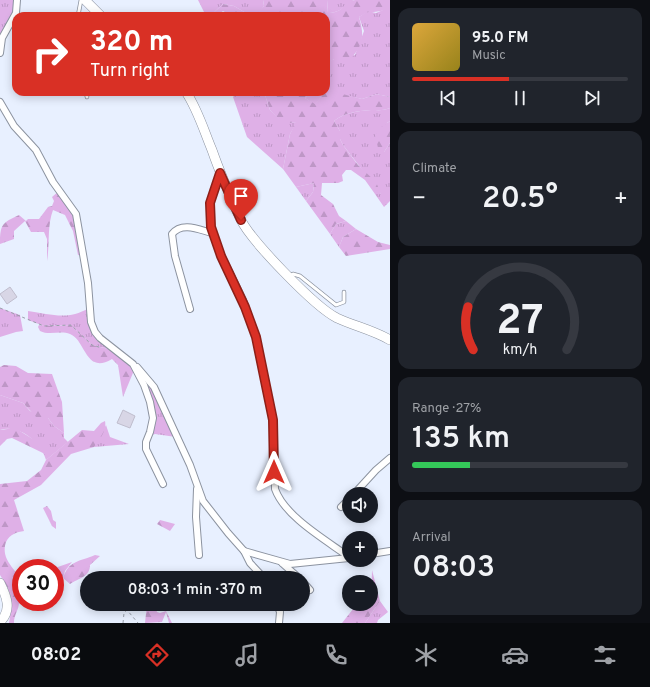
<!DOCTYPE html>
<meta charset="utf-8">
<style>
body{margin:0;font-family:Overpass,sans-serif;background:#20242c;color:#f1f3f6;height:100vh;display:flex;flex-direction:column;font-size:15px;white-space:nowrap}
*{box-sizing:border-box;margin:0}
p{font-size:13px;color:#9ea1a6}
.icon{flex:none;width:22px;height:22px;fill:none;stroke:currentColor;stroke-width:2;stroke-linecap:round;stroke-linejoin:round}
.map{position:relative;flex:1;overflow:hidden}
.drawer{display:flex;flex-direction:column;gap:8px;padding:8px;background:#0d0f14;width:260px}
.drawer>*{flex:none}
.banner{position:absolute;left:12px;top:12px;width:318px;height:84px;border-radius:12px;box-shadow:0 2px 10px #0003;background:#d93025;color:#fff;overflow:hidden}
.tools{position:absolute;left:342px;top:487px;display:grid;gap:8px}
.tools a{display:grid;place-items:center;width:36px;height:36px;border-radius:50%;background:#171b24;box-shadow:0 2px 10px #0003;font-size:20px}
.speed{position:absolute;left:12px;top:559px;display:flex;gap:8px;font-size:20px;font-weight:700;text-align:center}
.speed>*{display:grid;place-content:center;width:52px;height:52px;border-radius:50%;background:#171b24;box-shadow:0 2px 10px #0003;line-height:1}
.speed .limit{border:6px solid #d22;background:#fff;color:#111}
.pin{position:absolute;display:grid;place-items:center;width:34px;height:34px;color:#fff;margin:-41px -17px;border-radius:50% 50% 50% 0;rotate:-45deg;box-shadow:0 0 4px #0007}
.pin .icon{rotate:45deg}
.me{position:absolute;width:44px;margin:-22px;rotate:0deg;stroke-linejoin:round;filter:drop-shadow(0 0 3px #0008)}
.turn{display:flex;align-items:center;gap:14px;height:84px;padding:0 12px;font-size:18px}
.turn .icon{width:52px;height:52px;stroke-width:2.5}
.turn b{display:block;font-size:28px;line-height:34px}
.big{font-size:30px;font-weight:600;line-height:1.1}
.drawer .widget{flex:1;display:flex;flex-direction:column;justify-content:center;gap:6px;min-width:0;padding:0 14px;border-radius:12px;background:#20242c}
.drawer .dial{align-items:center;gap:0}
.dial svg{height:104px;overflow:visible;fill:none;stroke:#363941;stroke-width:7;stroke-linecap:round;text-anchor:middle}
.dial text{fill:#f1f3f6;stroke:none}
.song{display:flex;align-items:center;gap:12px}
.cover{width:48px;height:48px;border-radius:6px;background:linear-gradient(135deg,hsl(40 70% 55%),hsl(50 70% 35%))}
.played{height:4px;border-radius:2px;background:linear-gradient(90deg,#d93025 45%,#363941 45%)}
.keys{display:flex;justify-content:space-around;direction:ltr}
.heat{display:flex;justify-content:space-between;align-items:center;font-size:22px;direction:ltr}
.charge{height:6px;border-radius:3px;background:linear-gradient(90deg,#34c759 27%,#363941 0)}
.trip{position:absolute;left:80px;top:571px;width:230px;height:40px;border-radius:20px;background:#171b24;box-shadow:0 2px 10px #0003;font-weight:600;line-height:40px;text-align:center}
.tabs{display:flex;height:64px;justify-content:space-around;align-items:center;background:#090b0e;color:#9ea1a6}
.tabs .icon{width:28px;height:28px}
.tabs .active{color:#d93025}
.tabs b{font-size:18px;color:#f1f3f6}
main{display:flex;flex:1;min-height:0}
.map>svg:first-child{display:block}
.grass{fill:url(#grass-tufts)}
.forest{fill:url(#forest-firs)}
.building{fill:#d8d6e6;stroke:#bfbdcd}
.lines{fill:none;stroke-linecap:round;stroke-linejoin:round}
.service-casing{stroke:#8c93a0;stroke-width:4.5}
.minor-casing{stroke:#8c93a0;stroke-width:8}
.secondary-casing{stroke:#8c93a0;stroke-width:10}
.path{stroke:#999faa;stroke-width:1;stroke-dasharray:3 3;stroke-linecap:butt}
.service{stroke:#fff;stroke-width:3}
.minor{stroke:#fff;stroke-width:6}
.secondary{stroke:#fff;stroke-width:9}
.route-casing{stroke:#8d1f18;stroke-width:10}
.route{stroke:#d93025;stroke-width:7}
</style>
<main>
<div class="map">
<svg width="390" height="623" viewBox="0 0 390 623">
<defs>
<pattern id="grass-tufts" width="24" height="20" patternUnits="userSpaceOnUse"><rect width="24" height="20" fill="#dfb0e7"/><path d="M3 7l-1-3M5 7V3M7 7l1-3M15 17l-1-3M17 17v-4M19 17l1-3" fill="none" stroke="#be97c6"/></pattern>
<pattern id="forest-firs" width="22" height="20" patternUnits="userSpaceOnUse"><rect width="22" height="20" fill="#dfb0e7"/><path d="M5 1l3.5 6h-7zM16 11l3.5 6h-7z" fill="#be97c6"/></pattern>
</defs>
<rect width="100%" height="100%" fill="#e8f0ff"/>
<g class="grass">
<path d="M0 0H17V4L4 34 0 33Z"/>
<path d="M198 0H263L264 6 259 13 251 16 234 6 223 4 210 16H206Z"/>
<path d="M328 0H354C342 6 342 13 327 13Z"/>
<path d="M383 10H390V97L377 94 362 99 326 91V63L334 59 355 55 364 31 359 17 368 11 376 13Z"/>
<path d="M238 92H264L270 110 284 123 297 122 290 134 283 169 247 137 233 97Z"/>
<path d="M314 92H325L315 105 305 98Z"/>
<path d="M390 108V121L387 123 384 152 390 143V201L384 207 375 194H381L343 145 340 139V131L334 121C344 113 357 111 371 110 378 110 383 111 390 108Z"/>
<path d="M314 183 313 192 306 201 296 187Z"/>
<path d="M346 221 356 229 343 237 339 247 330 234 336 224Z"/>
<path d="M0 308 20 315 23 331 16 332 0 337Z"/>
<path d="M89 308 93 329 117 351 92 345 71 325 44 326 28 320V311C51 314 67 321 89 308Z"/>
<path d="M141 371 145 375 176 437 155 434 149 436 153 422Z"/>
<path d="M0 395 23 403 30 411 48 418 54 426 64 433V438L68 442 46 460C41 442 19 424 0 430Z"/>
<path d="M106 425 110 437 129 444 94 447Z"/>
<path d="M72 562 65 571 63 578 55 576V568Z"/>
<path d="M380 601 388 612 378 620 377 623H365Z"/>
</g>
<g class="forest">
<path d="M263 0H328L327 13C345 13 342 2 355 0 366 0 379 0 390 0V10C382 10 376 13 368 12L359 17C365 37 363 46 348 62L334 59 327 64 326 16H255L264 6Z"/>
<path d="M223 4 234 6 251 16H232L223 11 216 16H210Z"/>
<path d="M327 90 362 99 377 94 390 97V108C383 111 378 110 371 110 357 111 344 113 334 121L340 131V139L343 145 358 165 376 182 381 194H375L365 180 351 170H346L342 175 343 181 338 183H322L321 195 333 204 339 216 346 221 336 224 330 234 306 201 313 192 314 183 296 187 283 169 290 134 296 122 284 124 270 110 264 92H314L305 98 315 104Z"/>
<path d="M390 121V143L384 152H379L375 135 380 128Z"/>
<path d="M59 191 72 208 84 256 78 255 73 231 65 215 53 210C47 226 50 244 47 261V239L44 232H31L25 221 14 231V239L0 244C0 224 2 223 19 215L26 221 28 219H39L48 207 52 206 54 201 52 197Z"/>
<path d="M356 229 378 242 390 245V249L346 256 339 247 343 237Z"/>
<path d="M39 325 51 326 71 325 92 345 117 351 135 368 123 397 118 365 112 359C85 375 86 340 70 334 60 330 50 336 40 331L38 327Z"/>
<path d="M4 365 16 366 28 373 52 374 62 402 64 433 54 426 48 418 38 419 23 403 0 395V367Z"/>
<path d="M105 421C107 431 99 440 94 447L71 454 41 485 14 500 24 531C17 532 10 534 6 542 0 560 16 568 21 581 22 584 21 590 21 593L18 595C22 608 14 612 14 623H9C13 600 13 595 0 575V484L27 481 41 470 46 460 82 430 94 431 101 423Z"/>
<path d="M15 428 36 441 45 454 12 438 7 439 0 446V430Z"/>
<path d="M47 506 51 511 53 520 56 522V529L52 526 43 508Z"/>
<path d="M160 520 175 524 170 531 157 524Z"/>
<path d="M95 555 100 556 90 565C90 577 79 578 70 584L63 578C69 560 79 562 95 555Z"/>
<path d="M372 570 380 601 365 623H342L357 604H371Z"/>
<path d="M147 604H154L157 612 160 613 166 611 172 623H169L166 612 162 622 145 623Z"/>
</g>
<g class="building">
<path d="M10 287 17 297 7 304 0 294Z"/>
<path d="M123 410 135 416 130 428 117 423Z"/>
</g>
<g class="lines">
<defs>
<g id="service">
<path d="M78 16 81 0"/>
<path d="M86 92 87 97"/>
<path d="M289 276 293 274 300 276 336 305 344 302V292"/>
</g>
<g id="minor">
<path d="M0 53 2 38 16 13 17 0"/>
<path d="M0 102 14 126 36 150 53 182 76 214 88 283 91 322 95 332 100 338 133 364 144 385 150 402 153 418 150 432 146 442V449L163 484"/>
<path d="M220 173 210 203 211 227 221 255 243 300 256 337 273 420 275 489C285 517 326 540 349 557"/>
<path d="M190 309 175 256 172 234C182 221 200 230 212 233"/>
<path d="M137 367 154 387 190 465 203 501 228 533 244 551 290 564 349 558"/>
<path d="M197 489 196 517 199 555"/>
<path d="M354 494 376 470 390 458"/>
<path d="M341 507 349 499"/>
<path d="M244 551 250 563 264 578"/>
<path d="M371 554 390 551"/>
<path d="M282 563 299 578"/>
<path d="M303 582 310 590"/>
<path d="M277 604 280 612 279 623"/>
</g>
<g id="secondary">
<path d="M85 0 101 16"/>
<path d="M186 92C198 110 204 131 212 150 220 173 230 196 240 218 250 240 315 307 337 318 354 326 373 330 390 340"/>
<path d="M0 583C7 597 12 610 0 622"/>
</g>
</defs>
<use href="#service" class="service-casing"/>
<use href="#minor" class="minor-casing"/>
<use href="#secondary" class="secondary-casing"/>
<g class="path">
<path d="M0 308 44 326 71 325 92 345 102 348"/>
<path d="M123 623 124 613 127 610 138 623"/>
</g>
<use href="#service" class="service"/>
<use href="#minor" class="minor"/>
<use href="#secondary" class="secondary"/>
</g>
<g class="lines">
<defs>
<path id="route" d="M241 220 220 173 210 203 211 227 221 256 245 307 256 337 273 420 274 472"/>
</defs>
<use href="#route" class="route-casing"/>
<use href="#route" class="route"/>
</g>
</svg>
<div class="tools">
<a><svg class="icon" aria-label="sound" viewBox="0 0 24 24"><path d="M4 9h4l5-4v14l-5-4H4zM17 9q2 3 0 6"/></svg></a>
<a>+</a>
<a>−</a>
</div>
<div class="speed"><div class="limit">30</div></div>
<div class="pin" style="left:241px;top:220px;background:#d93025"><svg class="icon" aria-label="arrive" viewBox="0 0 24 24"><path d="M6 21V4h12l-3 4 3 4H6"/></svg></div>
<svg class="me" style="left:274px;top:472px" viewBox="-20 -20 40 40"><path d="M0-17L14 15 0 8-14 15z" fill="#d93025" stroke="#fff" stroke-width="4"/></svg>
<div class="trip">08:03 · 1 min · 370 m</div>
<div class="banner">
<div class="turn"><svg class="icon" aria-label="right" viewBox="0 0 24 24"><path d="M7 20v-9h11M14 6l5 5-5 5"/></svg><div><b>320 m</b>Turn right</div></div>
</div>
</div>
<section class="drawer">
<div class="widget">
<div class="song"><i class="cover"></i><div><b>95.0 FM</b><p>Music</p></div></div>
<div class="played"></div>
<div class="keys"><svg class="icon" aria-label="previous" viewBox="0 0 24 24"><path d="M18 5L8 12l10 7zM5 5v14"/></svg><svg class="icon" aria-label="pause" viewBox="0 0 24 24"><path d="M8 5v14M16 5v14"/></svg><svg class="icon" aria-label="next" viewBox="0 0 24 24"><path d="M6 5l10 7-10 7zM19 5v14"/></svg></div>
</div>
<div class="widget"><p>Climate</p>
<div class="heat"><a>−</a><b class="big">20.5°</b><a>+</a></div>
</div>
<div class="widget dial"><svg viewBox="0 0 100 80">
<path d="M14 69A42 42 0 1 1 86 69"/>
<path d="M14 69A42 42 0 0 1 10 36" stroke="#d93025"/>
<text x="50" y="56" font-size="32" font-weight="700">27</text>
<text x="50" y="72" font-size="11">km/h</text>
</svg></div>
<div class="widget"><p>Range · 27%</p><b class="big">135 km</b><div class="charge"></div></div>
<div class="widget"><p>Arrival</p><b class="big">08:03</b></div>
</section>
</main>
<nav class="tabs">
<b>08:02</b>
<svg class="icon active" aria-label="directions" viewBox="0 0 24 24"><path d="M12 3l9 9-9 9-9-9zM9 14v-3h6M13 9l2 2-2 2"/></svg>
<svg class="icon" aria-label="music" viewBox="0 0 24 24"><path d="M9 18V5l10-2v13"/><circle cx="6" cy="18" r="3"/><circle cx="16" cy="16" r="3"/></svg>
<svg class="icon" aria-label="phone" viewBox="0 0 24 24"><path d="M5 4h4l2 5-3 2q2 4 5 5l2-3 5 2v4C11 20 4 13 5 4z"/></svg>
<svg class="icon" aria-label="climate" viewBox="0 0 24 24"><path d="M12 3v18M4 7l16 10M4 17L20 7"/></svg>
<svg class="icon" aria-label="car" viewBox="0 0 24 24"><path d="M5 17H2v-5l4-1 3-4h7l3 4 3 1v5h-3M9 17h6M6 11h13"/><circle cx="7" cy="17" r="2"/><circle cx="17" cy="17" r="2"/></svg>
<svg class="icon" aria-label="filters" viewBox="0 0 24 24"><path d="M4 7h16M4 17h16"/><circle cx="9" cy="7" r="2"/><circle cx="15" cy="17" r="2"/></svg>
</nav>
